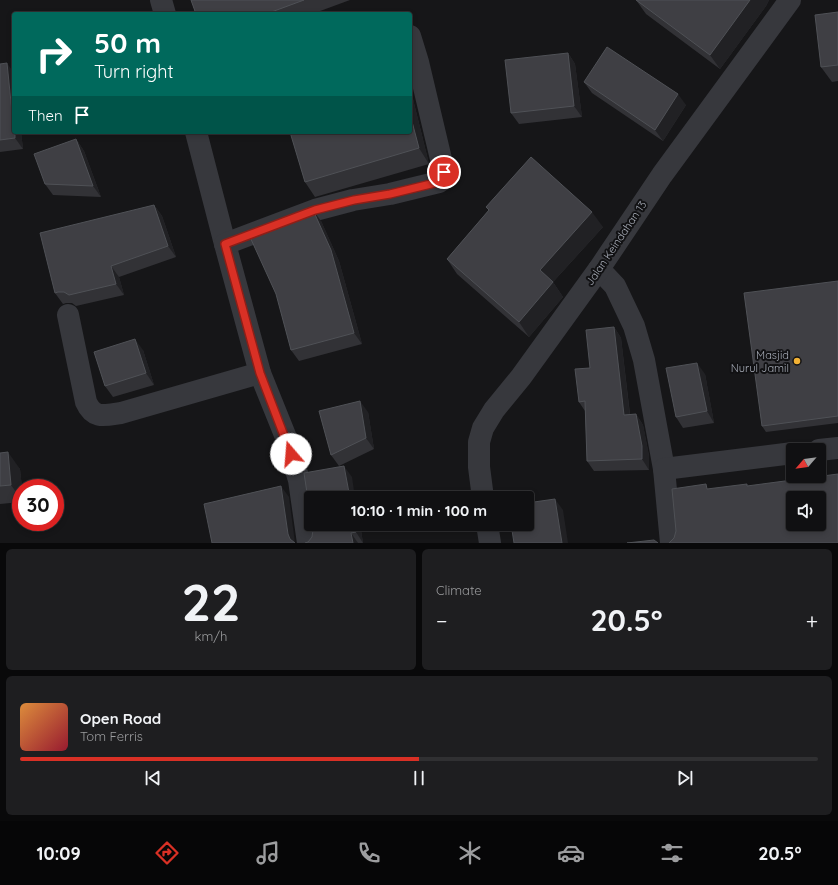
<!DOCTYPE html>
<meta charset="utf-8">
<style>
body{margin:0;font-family:Quicksand,sans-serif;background:#1e1e20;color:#f1f3f6;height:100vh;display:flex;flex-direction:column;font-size:15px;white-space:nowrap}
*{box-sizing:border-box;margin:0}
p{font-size:13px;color:#9c9d9f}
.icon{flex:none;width:22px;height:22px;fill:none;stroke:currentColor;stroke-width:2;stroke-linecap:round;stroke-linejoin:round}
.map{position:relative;height:543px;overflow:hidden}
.details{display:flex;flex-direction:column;gap:6px;padding:6px;background:#09090a;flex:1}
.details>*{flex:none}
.top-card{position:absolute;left:12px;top:12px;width:400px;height:122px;border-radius:4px;box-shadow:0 2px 6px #0003,0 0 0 1px #303032;background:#00695c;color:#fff;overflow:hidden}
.needle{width:26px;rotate:242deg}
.tools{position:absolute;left:786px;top:443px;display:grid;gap:8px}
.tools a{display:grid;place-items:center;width:40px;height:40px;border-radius:4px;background:#101012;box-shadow:0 2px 6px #0003,0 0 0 1px #303032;font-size:20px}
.speed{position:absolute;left:12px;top:479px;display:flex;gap:8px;font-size:20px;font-weight:700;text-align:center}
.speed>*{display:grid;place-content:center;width:52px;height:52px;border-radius:50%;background:#101012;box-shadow:0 2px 6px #0003,0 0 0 1px #303032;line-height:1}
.speed .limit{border:6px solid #d22;background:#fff;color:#111}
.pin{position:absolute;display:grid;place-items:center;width:34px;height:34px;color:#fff;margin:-17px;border:2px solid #fff;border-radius:50%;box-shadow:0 1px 4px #0007}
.me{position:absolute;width:44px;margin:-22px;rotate:342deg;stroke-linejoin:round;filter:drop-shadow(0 0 3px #0008)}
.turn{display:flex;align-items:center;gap:14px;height:84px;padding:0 16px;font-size:18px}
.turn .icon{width:52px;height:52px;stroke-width:2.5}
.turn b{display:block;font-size:28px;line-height:34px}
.then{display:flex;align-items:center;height:38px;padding:0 16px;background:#0003;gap:8px;font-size:15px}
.big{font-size:30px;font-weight:700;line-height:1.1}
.details .tile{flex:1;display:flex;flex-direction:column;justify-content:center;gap:6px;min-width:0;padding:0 14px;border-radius:6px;background:#1e1e20}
.details .dial{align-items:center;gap:0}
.dial b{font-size:52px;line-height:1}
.song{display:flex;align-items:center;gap:12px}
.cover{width:48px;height:48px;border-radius:6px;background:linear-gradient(135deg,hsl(30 70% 55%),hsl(350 70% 35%))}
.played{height:4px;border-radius:2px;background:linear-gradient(90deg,#d93025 50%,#303032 50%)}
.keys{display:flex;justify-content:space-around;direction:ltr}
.heat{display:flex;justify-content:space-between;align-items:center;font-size:22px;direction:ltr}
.details .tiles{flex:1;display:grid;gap:6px;grid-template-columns:1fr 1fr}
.tile:last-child{grid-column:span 2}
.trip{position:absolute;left:304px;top:491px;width:230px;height:40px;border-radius:4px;background:#101012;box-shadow:0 2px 6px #0003,0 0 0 1px #303032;font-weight:700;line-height:40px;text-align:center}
.menu{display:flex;height:64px;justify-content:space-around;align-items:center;background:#060607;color:#9c9d9f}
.menu .icon{width:28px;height:28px}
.menu .active{color:#d93025}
.menu b{font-size:18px;color:#f1f3f6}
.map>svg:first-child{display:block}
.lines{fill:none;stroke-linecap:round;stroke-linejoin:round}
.minor{stroke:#37383d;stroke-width:22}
.wall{fill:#323236}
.shaded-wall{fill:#212124}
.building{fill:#3f3f44;stroke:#4f5156;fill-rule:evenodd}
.route-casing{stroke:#8d1f18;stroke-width:10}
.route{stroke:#d93025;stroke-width:7}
.poi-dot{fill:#f2b134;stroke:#111113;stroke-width:1.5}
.labels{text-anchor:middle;stroke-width:4;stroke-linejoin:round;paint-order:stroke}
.street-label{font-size:11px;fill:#a8adb8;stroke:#111113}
.poi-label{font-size:11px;fill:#a8adb8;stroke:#111113;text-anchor:end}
</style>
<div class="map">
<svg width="838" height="543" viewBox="0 0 838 543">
<rect width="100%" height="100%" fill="#161618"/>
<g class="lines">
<g class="minor">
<path d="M161 0 165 14"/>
<path d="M196 132 225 244 260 373 287 440 299 480 308 543"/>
<path d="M225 244 315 210 353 200 390 194 439 182 443 179 445 176 418 62 410 36"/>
<path d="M599 269 615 286 634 326 644 360 664 469"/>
<path d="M68 315 86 402C94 420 106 415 121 413L260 373"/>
<path d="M819 450 838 448"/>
<path d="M483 498 479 467V442L483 428 494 410 521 377 599 269 662 175 790 0"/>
<path d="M487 524 490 543"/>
<path d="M671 543 664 469 793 453"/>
</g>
</g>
<g class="wall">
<path d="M191 0H350L312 14H196Z"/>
<path d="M636 0H769L766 6 720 69 646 14Z"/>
<path d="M838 12V81L832 82 821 67Z"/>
<path d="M568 53 575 64 582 117 519 124 511 113Z"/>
<path d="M0 64 14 132H21L23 149 0 152Z"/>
<path d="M584 82 686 105 663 141 592 93Z"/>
<path d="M412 95 429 164 315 197 305 182Z"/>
<path d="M76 139 84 151 101 197 53 195 45 184Z"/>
<path d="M154 205 162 216 176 257 119 277 124 295 76 306 72 303H66L63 304 55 293Z"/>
<path d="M486 207 603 227 553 282 563 297 529 337 457 274 447 259 489 210Z"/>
<path d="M321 221 339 261 362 344 299 361 291 350Z"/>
<path d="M838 281V423L766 432 762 426Z"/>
<path d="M614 327 621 338 630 414H636L643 425 649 456V470L594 471 587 461 585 411 579 402Z"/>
<path d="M143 350 154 385 113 397 105 386Z"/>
<path d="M705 374 714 423 683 428 676 417Z"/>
<path d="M368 412 374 449 339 466 331 455Z"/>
<path d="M0 453 20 469 22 488H21V502L0 504Z"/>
<path d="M312 524H360L363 543H305L308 542 312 537 313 530Z"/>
</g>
<g class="shaded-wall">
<path d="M750 0H769L766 6 720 69 710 55Z"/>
<path d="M568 53 575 64 582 117 574 106Z"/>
<path d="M7 63 14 73V127Z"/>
<path d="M410 92 412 95 429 164 419 148 410 114Z"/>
<path d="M678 94 686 105 663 141 655 130Z"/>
<path d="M15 132H21L23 149 15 138Z"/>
<path d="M76 139 84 151 101 197 93 186Z"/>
<path d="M154 205 162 216 176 257 168 246Z"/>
<path d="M313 210 321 221 339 261 362 344 354 333Z"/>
<path d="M592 212 603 227 553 282 563 297 529 337 519 322 540 270Z"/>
<path d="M111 266 119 277 124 295 116 284Z"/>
<path d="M614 327 621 338 631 425 624 415Z"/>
<path d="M135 339 143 350 154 385 146 373Z"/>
<path d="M697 363 705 374 714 423 707 411Z"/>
<path d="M360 401 368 412 374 449 366 438Z"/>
<path d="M636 414 643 425 649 456V470L642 459Z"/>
<path d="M8 452 20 469 22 488H21V499L11 485Z"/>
<path d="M344 466 352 477 355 498H350Z"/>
<path d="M281 486 289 497 295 543H293L290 539 288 534Z"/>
<path d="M555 499 563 510 568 543H562Z"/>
<path d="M354 524H360L363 543 356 532Z"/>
<path d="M351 533 358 543H353Z"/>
</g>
<g class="building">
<path d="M191 0H304L266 14H196Z"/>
<path d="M636 0H750L710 55Z"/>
<path d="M838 12V65L821 67 815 15Z"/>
<path d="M607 47 678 94 655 130 584 82Z"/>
<path d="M568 53 574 106 511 113 505 60Z"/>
<path d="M7 63 14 132H15V138L0 140V64Z"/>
<path d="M410 114 419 148 305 182 290 132H410Z"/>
<path d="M76 139 93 186 45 184 34 154Z"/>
<path d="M531 157 592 212 540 270 553 282 519 322 447 259 489 210 486 207Z"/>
<path d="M154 205 168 246 111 266 116 284 69 295 64 292H58L55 293 40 233Z"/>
<path d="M313 210 331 250 354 333 291 350 276 294 250 237Z"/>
<path d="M838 281V416L762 426 744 293Z"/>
<path d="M614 327 624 415 636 414 642 446V459L587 461 585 401 579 402 575 369 590 368 586 330Z"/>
<path d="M135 339 146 373 105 386 94 352Z"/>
<path d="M697 363 707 411 676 417 666 368Z"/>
<path d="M360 401 366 438 331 455 319 411Z"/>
<path d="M8 452 11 485 0 486V453Z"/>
<path d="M344 466 350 498H311V519L304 473Z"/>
<path d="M838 474V543H669L674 538 676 531 672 489 706 484 707 489 747 484V486ZM793 498H819V524H793Z"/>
<path d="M281 486 288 534 290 539 295 543H212L204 504Z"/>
<path d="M555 499 562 543H514L511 524H527V503Z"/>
<path d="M312 524H354L356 532 351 533 353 543H305L308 542 312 537 313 530Z"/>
<path d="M654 540 658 543H627Z"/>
</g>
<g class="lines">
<defs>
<path id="route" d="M291 454 260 373 225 244 315 210 354 200 390 194 439 182C443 179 445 177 444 172"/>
</defs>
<use href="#route" class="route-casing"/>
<use href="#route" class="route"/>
</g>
<circle class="poi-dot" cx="797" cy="361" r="4"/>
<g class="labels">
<g class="street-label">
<text transform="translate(616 243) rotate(-56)" y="4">Jalan Keindahan 13</text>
</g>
<g class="poi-label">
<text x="789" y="359">Masjid<tspan x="789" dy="13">Nurul Jamil</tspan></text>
</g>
</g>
</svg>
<div class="tools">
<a><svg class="needle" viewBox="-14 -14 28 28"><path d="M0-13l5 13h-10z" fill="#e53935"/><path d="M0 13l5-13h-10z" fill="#9c9d9f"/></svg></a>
<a><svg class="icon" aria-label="sound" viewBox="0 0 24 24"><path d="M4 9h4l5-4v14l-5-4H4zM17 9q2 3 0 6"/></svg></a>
</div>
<div class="speed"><div class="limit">30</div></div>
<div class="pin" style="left:444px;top:172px;background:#d93025"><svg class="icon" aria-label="arrive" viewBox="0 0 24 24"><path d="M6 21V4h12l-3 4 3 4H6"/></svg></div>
<svg class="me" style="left:291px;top:454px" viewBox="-20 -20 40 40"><circle r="19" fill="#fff"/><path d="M0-13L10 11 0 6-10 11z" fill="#d93025"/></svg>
<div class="trip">10:10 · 1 min · 100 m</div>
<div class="top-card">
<div class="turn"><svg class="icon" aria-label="right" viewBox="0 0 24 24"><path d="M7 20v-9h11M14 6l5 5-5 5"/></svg><div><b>50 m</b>Turn right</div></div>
<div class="then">Then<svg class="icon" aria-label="arrive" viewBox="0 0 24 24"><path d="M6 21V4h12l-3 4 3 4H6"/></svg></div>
</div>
</div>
<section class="details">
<div class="tiles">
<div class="tile dial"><b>22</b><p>km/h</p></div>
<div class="tile"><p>Climate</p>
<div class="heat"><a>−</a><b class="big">20.5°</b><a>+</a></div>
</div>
<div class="tile">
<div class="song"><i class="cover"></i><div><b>Open Road</b><p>Tom Ferris</p></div></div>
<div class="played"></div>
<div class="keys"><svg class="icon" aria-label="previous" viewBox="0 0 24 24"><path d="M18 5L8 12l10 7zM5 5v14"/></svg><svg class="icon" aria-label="pause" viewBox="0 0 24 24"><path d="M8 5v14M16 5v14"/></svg><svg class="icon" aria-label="next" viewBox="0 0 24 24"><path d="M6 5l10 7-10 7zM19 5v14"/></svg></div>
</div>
</div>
</section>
<nav class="menu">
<b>10:09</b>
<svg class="icon active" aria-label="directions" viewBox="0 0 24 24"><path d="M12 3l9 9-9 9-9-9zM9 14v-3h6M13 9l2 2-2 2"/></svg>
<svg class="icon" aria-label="music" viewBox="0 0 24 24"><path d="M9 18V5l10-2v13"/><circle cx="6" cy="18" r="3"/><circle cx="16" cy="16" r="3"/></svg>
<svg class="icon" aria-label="phone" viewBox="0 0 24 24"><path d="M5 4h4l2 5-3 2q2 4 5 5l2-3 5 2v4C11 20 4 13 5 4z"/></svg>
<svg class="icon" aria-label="climate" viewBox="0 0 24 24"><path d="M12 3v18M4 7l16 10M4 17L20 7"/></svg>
<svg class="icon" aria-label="car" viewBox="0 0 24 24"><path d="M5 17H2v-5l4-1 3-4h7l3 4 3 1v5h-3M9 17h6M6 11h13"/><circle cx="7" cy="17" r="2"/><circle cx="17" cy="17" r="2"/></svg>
<svg class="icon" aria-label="filters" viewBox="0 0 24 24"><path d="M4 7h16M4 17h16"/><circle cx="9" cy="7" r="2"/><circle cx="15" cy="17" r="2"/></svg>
<b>20.5°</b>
</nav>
